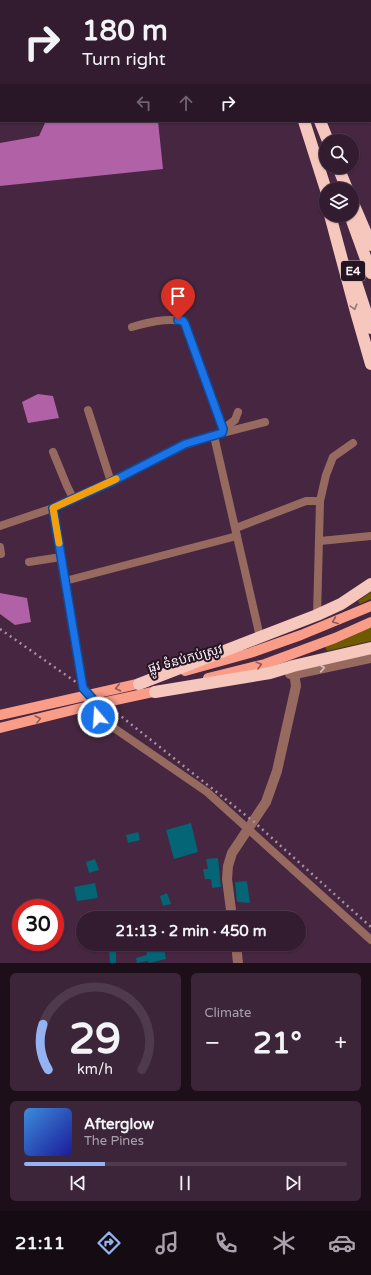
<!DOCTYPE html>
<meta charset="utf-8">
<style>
body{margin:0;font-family:"Varela Round","Noto Sans Khmer",sans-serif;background:#3c2538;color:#f1f3f6;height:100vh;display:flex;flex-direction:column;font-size:15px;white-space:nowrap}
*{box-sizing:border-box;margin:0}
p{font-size:13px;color:#a9a1ab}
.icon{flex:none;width:22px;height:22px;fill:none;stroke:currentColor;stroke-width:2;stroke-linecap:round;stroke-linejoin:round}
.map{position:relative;height:963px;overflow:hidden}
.sheet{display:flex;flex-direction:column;gap:10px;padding:10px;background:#1d0f1a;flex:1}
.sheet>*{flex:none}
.top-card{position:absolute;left:0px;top:0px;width:371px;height:122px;box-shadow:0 1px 3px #0004,0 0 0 1px #4e3a4c;background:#341c30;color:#f1f3f6;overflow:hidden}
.fabs{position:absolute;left:319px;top:134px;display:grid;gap:8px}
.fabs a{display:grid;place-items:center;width:40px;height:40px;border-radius:50%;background:#341c30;box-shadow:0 1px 3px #0004,0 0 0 1px #4e3a4c;font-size:20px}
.speed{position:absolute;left:12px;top:899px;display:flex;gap:8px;font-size:20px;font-weight:700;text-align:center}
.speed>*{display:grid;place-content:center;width:52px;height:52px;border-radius:50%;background:#341c30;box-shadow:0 1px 3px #0004,0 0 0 1px #4e3a4c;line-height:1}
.speed .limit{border:6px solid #d22;background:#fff;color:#111}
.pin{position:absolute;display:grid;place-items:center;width:34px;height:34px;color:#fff;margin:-41px -17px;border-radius:50% 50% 50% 0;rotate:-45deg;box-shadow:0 0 4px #0007}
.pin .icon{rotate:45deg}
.me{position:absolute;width:44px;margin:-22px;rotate:342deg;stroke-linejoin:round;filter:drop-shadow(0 0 3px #0008)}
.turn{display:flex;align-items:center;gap:14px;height:84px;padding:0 16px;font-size:18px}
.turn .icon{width:52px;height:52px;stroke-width:2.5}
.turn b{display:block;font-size:28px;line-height:34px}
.lanes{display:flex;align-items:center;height:38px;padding:0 16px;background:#0003;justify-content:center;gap:20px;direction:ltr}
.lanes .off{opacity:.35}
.big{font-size:30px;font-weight:700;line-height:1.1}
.sheet .card{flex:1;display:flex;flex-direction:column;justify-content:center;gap:6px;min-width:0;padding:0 14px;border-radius:6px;background:#3c2538}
.sheet .dial{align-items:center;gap:0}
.dial svg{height:104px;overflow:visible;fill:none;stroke:#4e3a4c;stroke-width:7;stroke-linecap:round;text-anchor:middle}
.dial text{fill:#f1f3f6;stroke:none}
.song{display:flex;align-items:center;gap:12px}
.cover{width:48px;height:48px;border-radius:6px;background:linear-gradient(135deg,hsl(210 70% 55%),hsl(240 70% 35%))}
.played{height:4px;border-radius:2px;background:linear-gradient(90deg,#95b2f1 25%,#4e3a4c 25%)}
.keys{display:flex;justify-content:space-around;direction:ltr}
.heat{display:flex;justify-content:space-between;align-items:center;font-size:22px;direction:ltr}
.sheet .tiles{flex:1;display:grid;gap:10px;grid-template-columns:1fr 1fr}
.card:last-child{grid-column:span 2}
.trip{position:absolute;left:76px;top:911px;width:230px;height:40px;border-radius:20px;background:#341c30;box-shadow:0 1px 3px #0004,0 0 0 1px #4e3a4c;font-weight:700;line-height:40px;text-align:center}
.tab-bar{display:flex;height:64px;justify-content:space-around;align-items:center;background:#150b13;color:#a9a1ab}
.tab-bar .icon{width:28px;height:28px}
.tab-bar .selected{color:#95b2f1}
.tab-bar b{font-size:18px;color:#f1f3f6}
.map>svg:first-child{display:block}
.green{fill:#6e5a00}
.water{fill:#b161a5}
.building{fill:#036575}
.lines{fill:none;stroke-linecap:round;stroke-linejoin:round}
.minor{stroke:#976a5f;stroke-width:8}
.tertiary{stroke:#976a5f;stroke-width:10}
.primary{stroke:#f99d89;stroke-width:10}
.motorway{stroke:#f5c7bd;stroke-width:12}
.rail{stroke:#a991a4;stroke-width:2.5;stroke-dasharray:2 4;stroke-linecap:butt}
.oneway{stroke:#977777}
.oneway2{stroke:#8e5955}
.oneway3{stroke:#dbc0c4}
.route-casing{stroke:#114b97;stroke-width:10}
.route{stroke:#1a73e8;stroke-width:7}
.slow{stroke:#f59e0b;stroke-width:7}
.labels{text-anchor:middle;stroke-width:4;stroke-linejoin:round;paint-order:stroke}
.shield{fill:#241521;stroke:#bdadba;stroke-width:1}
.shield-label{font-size:12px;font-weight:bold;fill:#ffeefb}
.street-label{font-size:13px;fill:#ffeefb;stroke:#241521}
</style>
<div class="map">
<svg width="371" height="963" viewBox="0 0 371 963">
<rect width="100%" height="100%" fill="#462640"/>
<g class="green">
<path d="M371 592V599L360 604 358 601Z"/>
<path d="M371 627V641L327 651 325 646Z"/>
</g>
<g class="water">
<path d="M0 0H152V1H1V99Z"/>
<path d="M44 121H158L163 169 0 186V143L39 136 45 123Z"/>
<path d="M38 394 53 396 59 418 28 423 22 402Z"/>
<path d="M0 593 27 598 31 622 15 625 0 614Z"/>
</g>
<g class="building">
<path d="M191 823 198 852 174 859 166 830Z"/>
<path d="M138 832 140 840 128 843 126 835Z"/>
<path d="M218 858 221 887 212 888 211 879H205L203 869H208L206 859Z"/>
<path d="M95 859 99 870 89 873 86 862Z"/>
<path d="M247 881 250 903 237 902 235 882Z"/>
<path d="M95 883 98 898 77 901 74 887Z"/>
<path d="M167 893 171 904 163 906 160 896Z"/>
<path d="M144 944H163L166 959 149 963 148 961 137 963 136 958 147 955Z"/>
<path d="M109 949H116V963H110Z"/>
</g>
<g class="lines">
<g class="minor">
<path d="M132 327C149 322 165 318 183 321L185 324 223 429 222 433"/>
<path d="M88 410 111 482"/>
<path d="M223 429 235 420 238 412"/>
<path d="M214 436 260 637"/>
<path d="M53 452 67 486 73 498"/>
<path d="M53 508 83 688 97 704 98 717 207 792 371 940"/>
<path d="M0 526 53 508 111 482 185 445 222 433 265 422"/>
<path d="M236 528 306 501H320"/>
<path d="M320 541 371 536"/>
<path d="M0 547 1 554"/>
<path d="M29 562 61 557"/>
<path d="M65 581 237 536"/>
<path d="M317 615 320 501 326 475 333 457 353 443"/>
</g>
<g class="tertiary">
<path d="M290 674H295L371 658"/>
<path d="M232 918 227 879 228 866 232 853 266 802 277 771 296 686 293 666"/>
<path d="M236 944 238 963"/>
</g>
<g class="primary">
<path d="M185 671 250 653 301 635 371 606"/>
<path d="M208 678 265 664 335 638 371 622"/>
<path d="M0 715 146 682"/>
<path d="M0 728 97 704 162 690"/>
</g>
<g class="motorway">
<path d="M270 0V1"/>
<path d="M286 0V1"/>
<path d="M304 121 326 190"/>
<path d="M320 121 328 141"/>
<path d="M338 167 347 189"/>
<path d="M352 201 371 245"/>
<path d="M330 215 356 312 371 364"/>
<path d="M350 215 371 273"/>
<path d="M353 273 371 328"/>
<path d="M139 684 317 615 341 604 371 584"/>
<path d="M155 692 270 673 293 666 371 648"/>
</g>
<path class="rail" d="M0 629 93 694 253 821 371 927"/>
</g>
<defs><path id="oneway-chevron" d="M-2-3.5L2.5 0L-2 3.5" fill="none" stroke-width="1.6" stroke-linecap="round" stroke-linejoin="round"/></defs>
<use class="oneway" href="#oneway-chevron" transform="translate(354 307) rotate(75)"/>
<g class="oneway2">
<use href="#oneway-chevron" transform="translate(335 621) rotate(157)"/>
<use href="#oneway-chevron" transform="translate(259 665) rotate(-15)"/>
<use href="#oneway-chevron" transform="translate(118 688) rotate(168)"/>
<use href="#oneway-chevron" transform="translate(38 719) rotate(-14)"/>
</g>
<use class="oneway3" href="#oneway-chevron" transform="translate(322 668) rotate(-12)"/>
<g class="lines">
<defs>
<path id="route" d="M98 717 97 704 83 688 53 508 111 482 185 444 222 433 223 429 185 324 183 321 178 320"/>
</defs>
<use href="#route" class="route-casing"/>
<use href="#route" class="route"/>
<path class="slow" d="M59 543 53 508 116 479"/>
</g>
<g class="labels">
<rect class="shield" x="341" y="261" width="24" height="20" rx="3"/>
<g class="shield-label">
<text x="353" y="275">E4</text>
</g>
<g class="street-label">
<text transform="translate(185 658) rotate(-15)" y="5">ផ្លូវ ទំនប់កប់ស្រូវ</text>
</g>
</g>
</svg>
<div class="fabs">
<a><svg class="icon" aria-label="search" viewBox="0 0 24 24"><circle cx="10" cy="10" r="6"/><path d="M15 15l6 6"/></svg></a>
<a><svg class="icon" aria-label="layers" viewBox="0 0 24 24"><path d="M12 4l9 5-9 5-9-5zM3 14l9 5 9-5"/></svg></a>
</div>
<div class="speed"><div class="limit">30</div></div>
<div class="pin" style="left:178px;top:320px;background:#d93025"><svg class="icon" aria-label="arrive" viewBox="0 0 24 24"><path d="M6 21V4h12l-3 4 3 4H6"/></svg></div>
<svg class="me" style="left:98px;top:717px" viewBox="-20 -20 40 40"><circle r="17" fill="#1a73e8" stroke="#fff" stroke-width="3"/><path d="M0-11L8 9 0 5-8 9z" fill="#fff"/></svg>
<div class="trip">21:13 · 2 min · 450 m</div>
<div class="top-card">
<div class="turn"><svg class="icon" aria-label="right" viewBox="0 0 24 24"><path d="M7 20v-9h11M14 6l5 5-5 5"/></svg><div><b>180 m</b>Turn right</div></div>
<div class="lanes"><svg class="icon off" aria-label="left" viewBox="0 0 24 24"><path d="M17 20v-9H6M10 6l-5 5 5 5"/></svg><svg class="icon off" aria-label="ahead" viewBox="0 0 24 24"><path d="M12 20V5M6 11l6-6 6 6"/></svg><svg class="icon" aria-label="right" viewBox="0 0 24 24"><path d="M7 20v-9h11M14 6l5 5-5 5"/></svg></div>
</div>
</div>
<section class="sheet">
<div class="tiles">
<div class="card dial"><svg viewBox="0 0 100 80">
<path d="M14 69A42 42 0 1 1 86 69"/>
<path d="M14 69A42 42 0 0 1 10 34" stroke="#95b2f1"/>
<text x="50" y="56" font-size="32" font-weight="700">29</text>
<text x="50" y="72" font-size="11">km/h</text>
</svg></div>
<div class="card"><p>Climate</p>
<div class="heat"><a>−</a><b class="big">21°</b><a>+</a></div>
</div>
<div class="card">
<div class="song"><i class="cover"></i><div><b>Afterglow</b><p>The Pines</p></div></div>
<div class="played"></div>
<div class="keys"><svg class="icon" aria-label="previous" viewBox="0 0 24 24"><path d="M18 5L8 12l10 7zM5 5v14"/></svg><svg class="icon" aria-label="pause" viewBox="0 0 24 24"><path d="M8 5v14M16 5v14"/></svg><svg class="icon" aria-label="next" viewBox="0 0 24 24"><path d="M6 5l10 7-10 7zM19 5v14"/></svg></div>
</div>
</div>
</section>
<nav class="tab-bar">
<b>21:11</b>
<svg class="icon selected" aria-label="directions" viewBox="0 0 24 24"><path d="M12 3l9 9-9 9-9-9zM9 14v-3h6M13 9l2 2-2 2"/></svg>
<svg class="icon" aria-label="music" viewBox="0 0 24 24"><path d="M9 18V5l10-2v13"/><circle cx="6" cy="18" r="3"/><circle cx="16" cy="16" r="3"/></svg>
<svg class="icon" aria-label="phone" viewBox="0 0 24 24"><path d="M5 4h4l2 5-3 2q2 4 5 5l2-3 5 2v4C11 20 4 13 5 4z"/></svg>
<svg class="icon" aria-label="climate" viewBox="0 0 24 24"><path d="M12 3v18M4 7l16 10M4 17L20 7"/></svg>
<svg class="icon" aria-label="car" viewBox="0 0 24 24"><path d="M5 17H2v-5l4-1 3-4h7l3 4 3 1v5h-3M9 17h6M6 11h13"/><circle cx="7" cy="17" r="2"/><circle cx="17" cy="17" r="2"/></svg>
</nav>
